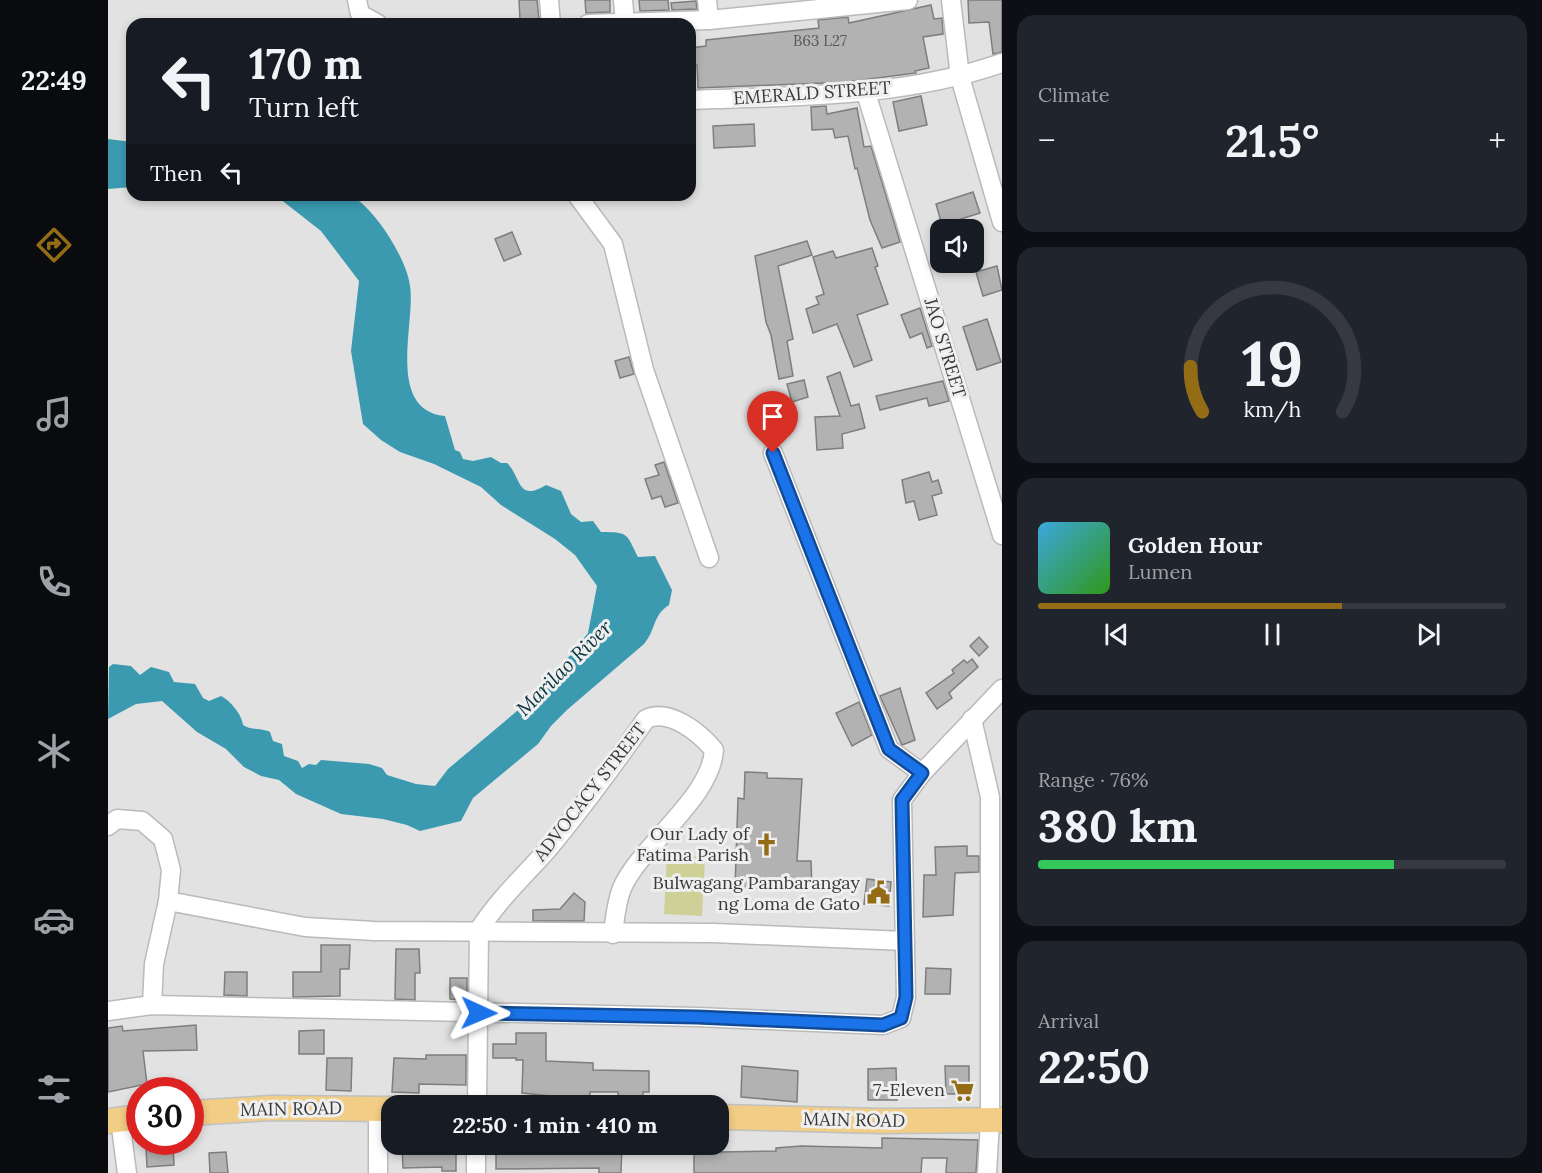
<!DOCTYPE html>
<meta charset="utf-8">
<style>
body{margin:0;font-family:Lora,serif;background:#20242c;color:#f1f3f6;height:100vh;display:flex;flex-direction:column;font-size:22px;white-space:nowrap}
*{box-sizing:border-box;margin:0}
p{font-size:20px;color:#9ea1a6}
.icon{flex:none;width:33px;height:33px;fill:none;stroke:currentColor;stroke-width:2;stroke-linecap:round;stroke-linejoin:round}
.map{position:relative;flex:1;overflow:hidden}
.side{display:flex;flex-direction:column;gap:15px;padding:15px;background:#0d0f14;width:540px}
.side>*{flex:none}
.top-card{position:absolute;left:18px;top:18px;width:570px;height:183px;border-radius:18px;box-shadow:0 3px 9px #0003;background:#171b24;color:#f1f3f6;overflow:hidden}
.buttons{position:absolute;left:822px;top:219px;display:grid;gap:12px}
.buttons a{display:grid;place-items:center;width:54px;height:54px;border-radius:12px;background:#171b24;box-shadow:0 3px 9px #0003;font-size:30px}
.speed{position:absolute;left:18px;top:1077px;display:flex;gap:12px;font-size:30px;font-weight:700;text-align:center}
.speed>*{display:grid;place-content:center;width:78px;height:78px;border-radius:50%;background:#171b24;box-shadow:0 3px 9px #0003;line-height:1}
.speed .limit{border:9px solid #d22;background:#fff;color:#111}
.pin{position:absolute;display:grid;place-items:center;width:51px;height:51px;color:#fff;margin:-62px -26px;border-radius:50% 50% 50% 0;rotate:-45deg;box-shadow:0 0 6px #0007}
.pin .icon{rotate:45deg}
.me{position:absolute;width:66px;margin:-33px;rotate:91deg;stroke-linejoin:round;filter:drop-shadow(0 0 4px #0008)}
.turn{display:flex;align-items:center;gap:21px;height:126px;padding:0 24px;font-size:27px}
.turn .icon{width:78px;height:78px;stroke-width:2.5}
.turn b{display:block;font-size:42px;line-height:51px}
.then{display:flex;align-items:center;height:57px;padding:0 24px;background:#0003;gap:12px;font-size:22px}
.big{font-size:45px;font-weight:800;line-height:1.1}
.side .tile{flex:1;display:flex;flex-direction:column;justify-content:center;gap:9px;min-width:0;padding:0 21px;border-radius:18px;background:#20242c}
.side .dial{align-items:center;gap:0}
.dial svg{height:156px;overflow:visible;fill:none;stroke:#363941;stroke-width:7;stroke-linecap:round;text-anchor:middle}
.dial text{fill:#f1f3f6;stroke:none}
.song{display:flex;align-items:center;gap:18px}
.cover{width:72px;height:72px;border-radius:9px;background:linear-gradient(135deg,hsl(200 70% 55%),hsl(110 70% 35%))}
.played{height:6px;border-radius:3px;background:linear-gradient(90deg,#936c15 65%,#363941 65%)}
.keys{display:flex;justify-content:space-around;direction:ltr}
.heat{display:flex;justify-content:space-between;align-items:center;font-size:33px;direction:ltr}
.charge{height:9px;border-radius:4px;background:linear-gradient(90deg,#34c759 76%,#363941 0)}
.trip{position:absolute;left:273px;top:1095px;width:348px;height:60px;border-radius:18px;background:#171b24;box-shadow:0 3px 9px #0003;font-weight:800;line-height:60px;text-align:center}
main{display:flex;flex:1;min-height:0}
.tab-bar{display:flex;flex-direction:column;width:108px;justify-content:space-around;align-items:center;background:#090b0e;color:#9ea1a6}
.tab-bar .icon{width:42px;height:42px}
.tab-bar .current{color:#936c15}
.tab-bar b{font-size:27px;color:#f1f3f6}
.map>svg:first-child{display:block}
.green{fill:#ced197}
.water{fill:#3b9ab0}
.building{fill:#b2b2b3;stroke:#7e7e7f;stroke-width:1.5}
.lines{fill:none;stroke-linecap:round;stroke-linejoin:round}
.minor-casing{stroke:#bababb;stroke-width:21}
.major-casing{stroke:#bfc0c0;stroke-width:27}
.minor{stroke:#fff;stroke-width:18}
.major{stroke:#f2cd85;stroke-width:24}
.route-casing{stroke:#114b97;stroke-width:15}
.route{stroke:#1a73e8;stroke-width:10}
.labels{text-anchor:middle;stroke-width:6;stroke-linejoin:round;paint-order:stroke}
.number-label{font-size:15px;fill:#565758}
.street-label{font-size:18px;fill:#383939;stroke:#efeff0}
.poi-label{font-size:18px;fill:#383939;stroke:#efeff0;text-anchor:end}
.water-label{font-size:20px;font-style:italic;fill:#07343e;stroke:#efeff0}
</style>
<main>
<nav class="tab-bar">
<b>22:49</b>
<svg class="icon current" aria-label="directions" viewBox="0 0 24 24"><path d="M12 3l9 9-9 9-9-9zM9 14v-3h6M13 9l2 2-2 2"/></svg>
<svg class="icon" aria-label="music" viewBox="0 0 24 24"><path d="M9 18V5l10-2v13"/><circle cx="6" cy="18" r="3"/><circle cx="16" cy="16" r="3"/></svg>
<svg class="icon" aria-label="phone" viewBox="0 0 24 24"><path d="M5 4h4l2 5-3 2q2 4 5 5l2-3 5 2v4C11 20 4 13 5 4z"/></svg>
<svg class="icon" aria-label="climate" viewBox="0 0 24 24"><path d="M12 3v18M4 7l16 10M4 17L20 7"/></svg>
<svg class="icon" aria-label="car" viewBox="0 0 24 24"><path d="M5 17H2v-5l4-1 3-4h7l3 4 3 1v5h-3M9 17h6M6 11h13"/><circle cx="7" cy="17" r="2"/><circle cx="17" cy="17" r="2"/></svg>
<svg class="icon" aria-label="filters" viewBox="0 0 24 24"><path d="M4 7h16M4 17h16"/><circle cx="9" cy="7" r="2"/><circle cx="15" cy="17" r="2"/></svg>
</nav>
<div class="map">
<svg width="894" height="1173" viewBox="0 0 894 1173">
<rect width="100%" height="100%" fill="#e2e2e3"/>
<path class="green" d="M559 855 597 857 594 916 556 914Z"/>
<g class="water">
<path d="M0 139 24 142V187L0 189Z"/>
<path d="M167 195C180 195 235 192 244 196 267 209 299 259 302 286 308 321 277 410 337 416L347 450 352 452 355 459 365 461 383 457 393 463H399C413 476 409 503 438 485L453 491 463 514 473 522 485 521 493 532C522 532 518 534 530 557L547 556 564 590 561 605C544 616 549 628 536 644L460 709 443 726 430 744 365 798 353 821 312 831 299 825 275 819 233 814 188 794 171 780 153 776 136 767 118 749 89 732 54 701 28 704 0 719 1 667 5 664 23 666 32 675 43 667 61 672 66 682 87 684 95 698 101 701 113 696C123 701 134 715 135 725 144 731 152 727 162 732L165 741 174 744 176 756 190 761 194 768 201 764 208 765 213 760 261 764 274 768 279 775 308 784 327 786 340 769 434 690 480 633 489 586 467 555 447 539 393 505 373 487 326 464 292 452 273 440 255 424 243 351 251 281 213 231Z"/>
</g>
<g class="building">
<path d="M411 0H429L431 19 412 20Z"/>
<path d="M477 0H502V12L478 13Z"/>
<path d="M531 0H560L561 10 532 11Z"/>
<path d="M860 0H894V52L885 54 881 22 861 23Z"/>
<path d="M588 1 589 9 564 10 563 3Z"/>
<path d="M823 5 826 19 834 18 835 34 815 37 821 68 807 71 808 73 739 82 590 88 589 65 582 66V48L598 46V40L711 28 710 20 740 17 741 23Z"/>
<path d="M813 96 819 125 791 131 785 102Z"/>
<path d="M718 106 719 114 749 108 756 147 763 146 792 242 774 248 762 220 749 168 747 169 740 136 727 138 725 129 704 130 703 107Z"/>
<path d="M646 124 647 146 606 148 605 126Z"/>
<path d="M865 192 872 213 834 225 828 204Z"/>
<path d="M404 232 413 254 396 261 387 239Z"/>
<path d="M699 241 704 255 670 266 685 339 679 341 685 376 671 379 663 335 658 322 647 256Z"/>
<path d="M764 248 770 266 767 267 780 304 749 315 764 360 746 367 729 324 705 333 698 309 711 304 708 297 716 294 705 257 725 251 728 258Z"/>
<path d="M889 266 894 290 875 296 868 272Z"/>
<path d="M812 308 824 346 819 348 814 333 802 338 793 315Z"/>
<path d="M879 319 893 362 869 370 855 327Z"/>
<path d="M521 357 526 374 512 378 507 361Z"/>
<path d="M732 372 743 406 751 404 757 428 734 434 735 448 709 450 707 417 732 416 719 377Z"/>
<path d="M696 380 700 397 684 402 679 384Z"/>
<path d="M835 381 841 401 821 406 819 398 772 410 768 396Z"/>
<path d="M556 462 570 503 557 507 553 496 544 499 537 479 551 475 547 465Z"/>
<path d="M821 472 824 482 830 480 834 493 824 496 829 515 811 520 806 501 798 503 794 480Z"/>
<path d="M871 637 880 647 871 656 862 646Z"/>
<path d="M864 659 870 667 841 693 844 698 829 709 818 693 846 673 844 670 856 660 859 663Z"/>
<path d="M792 688 807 740 794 745 772 696Z"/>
<path d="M751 702 764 735 744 746 728 713Z"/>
<path d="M637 772 659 773V778L694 779 689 861H703L704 888H627L630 798 636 799Z"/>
<path d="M859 846V856H871V872L847 873 845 915 815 917 816 875H828L827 847Z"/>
<path d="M759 879 783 882 781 906 756 904Z"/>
<path d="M466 893 477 902 476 921H425V910L452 909Z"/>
<path d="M213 945H242L241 969H232V996L185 997V972H213Z"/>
<path d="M288 949H311L312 973H307V1000L287 999Z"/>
<path d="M818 968 843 969 842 994H817Z"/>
<path d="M117 972H139V996L116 995Z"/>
<path d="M342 978H359V1000L342 999Z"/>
<path d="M88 1025 89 1050 35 1051 39 1084 0 1092V1028L14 1026 15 1031Z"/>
<path d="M216 1030V1054H191V1031Z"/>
<path d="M408 1033H438V1061L485 1063V1070L541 1071V1092H535V1105H510V1092H482V1097L462 1098 414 1093 415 1060H408V1058H385V1044H408Z"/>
<path d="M318 1055H358V1085L311 1084V1093L284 1092 286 1058 318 1059Z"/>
<path d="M219 1058H244L243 1091 218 1090Z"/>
<path d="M634 1066 690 1071 689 1102 633 1097Z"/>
<path d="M837 1066H861V1094H838Z"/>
<path d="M788 1068 789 1100H760V1069Z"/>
<path d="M774 1138 870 1140 868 1173H838L839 1158H814L813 1173H586V1144H612V1152L668 1151V1148L693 1146 774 1148Z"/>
<path d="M294 1144H348V1171H334V1167L295 1168Z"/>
<path d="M388 1144H514L513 1173H491V1168L388 1169Z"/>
<path d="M65 1146 66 1165 39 1167 38 1147Z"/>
<path d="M118 1152 120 1173H102L101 1153Z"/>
</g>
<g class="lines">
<defs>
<g id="minor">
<path d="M249 0 252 14 270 24"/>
<path d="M441 0 443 24"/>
<path d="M515 0 517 23"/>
<path d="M599 0 601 20"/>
<path d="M843 0 852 77 894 222"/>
<path d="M480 24 601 20 800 0"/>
<path d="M758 93 894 535"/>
<path d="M582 100C687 96 793 98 894 63"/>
<path d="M469 195 505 244 536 370 601 558"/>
<path d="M665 453 781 749 814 773"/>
<path d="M864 719 882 797V1121L879 1173"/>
<path d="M0 826 9 819 34 821 55 839 63 870 60 901 46 964 44 1005"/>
<path d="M60 901 197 927 266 931 605 933 797 941"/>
<path d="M0 1011 44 1005 589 1017 775 1025 793 1018 798 997 794 800 814 773 894 689"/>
<path d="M369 1106 371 930C390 900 416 876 440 849 475 807 507 763 538 719 561 708 591 732 606 750 603 798 533 845 514 888 508 903 507 918 505 934"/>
<path d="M270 1108V1173"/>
<path d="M12 1120 19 1173"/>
<path d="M368 1173V1144"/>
</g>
<g id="major">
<path d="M82 1113 163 1108 284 1109"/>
<path d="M610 1117 775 1121 894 1120"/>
<path d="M0 1121 32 1117"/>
</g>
</defs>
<use href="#minor" class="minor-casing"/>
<use href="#major" class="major-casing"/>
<use href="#minor" class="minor"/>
<use href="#major" class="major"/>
</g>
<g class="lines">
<defs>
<path id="route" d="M371 1013 589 1017 775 1025 793 1018 798 997 794 800 814 773 781 749 665 453"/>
</defs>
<use href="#route" class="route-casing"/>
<use href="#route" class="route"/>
</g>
<defs>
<symbol id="church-bare" viewBox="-9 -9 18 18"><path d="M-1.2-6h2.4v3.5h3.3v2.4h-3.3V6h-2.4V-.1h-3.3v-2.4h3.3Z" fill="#936c15" stroke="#efeff0" stroke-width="2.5" paint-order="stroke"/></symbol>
<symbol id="civic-bare" viewBox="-9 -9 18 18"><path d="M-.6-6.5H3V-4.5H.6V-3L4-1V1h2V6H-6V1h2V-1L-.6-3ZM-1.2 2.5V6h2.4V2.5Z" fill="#936c15" stroke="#efeff0" stroke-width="2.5" paint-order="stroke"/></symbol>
<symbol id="supermarket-bare" viewBox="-9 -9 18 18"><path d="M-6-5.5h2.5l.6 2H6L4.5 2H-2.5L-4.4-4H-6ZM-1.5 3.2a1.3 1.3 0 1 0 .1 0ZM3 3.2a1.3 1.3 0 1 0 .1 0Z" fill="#936c15" stroke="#efeff0" stroke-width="2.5" paint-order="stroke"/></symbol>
</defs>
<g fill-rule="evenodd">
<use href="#church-bare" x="642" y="828" width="33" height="33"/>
<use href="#civic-bare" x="754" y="876" width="33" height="33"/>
<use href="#supermarket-bare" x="838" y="1074" width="33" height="33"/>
</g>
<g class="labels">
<g class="number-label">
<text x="712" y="46">B63 L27</text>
</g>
<g class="street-label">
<text transform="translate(704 93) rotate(-4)" y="6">EMERALD STREET</text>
<text transform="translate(837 348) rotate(73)" y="6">JAO STREET</text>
<text transform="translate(482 792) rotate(-52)" y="6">ADVOCACY STREET</text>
<text transform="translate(183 1109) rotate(-1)" y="6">MAIN ROAD</text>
<text transform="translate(746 1120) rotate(1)" y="6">MAIN ROAD</text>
</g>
<g class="poi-label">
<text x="641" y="840">Our Lady of<tspan x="641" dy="21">Fatima Parish</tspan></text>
<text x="752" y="889">Bulwagang Pambarangay<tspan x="752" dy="21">ng Loma de Gato</tspan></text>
<text x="837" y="1096">7-Eleven</text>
</g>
<g class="water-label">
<text transform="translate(456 668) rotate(-45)" y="7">Marilao River</text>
</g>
</g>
</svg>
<div class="buttons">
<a><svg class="icon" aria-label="sound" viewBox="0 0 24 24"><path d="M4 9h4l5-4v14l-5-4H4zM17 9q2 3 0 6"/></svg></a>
</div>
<div class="speed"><div class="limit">30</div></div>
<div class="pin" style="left:665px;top:453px;background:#d93025"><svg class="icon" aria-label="arrive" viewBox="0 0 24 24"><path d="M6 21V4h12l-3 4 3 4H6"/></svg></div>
<svg class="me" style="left:371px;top:1013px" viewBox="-20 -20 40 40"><path d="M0-17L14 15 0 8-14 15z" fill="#1a73e8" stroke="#fff" stroke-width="4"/></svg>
<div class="trip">22:50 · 1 min · 410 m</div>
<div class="top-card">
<div class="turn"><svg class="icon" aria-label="left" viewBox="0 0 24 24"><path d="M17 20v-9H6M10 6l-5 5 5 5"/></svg><div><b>170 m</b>Turn left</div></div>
<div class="then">Then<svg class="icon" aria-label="left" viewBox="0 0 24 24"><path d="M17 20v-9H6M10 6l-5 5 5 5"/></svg></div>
</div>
</div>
<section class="side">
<div class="tile"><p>Climate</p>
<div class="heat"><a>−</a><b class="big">21.5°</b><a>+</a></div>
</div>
<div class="tile dial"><svg viewBox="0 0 100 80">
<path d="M14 69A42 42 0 1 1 86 69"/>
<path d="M14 69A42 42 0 0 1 8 46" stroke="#936c15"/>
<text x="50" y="56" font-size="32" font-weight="700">19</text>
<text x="50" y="72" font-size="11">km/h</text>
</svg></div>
<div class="tile">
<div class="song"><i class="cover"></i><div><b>Golden Hour</b><p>Lumen</p></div></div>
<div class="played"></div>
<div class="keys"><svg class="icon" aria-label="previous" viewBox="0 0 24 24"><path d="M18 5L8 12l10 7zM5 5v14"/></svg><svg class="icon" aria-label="pause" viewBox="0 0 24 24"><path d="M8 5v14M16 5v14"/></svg><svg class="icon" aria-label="next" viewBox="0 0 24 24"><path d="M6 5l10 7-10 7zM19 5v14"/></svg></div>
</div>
<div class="tile"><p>Range · 76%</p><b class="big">380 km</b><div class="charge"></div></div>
<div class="tile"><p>Arrival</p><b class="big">22:50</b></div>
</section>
</main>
